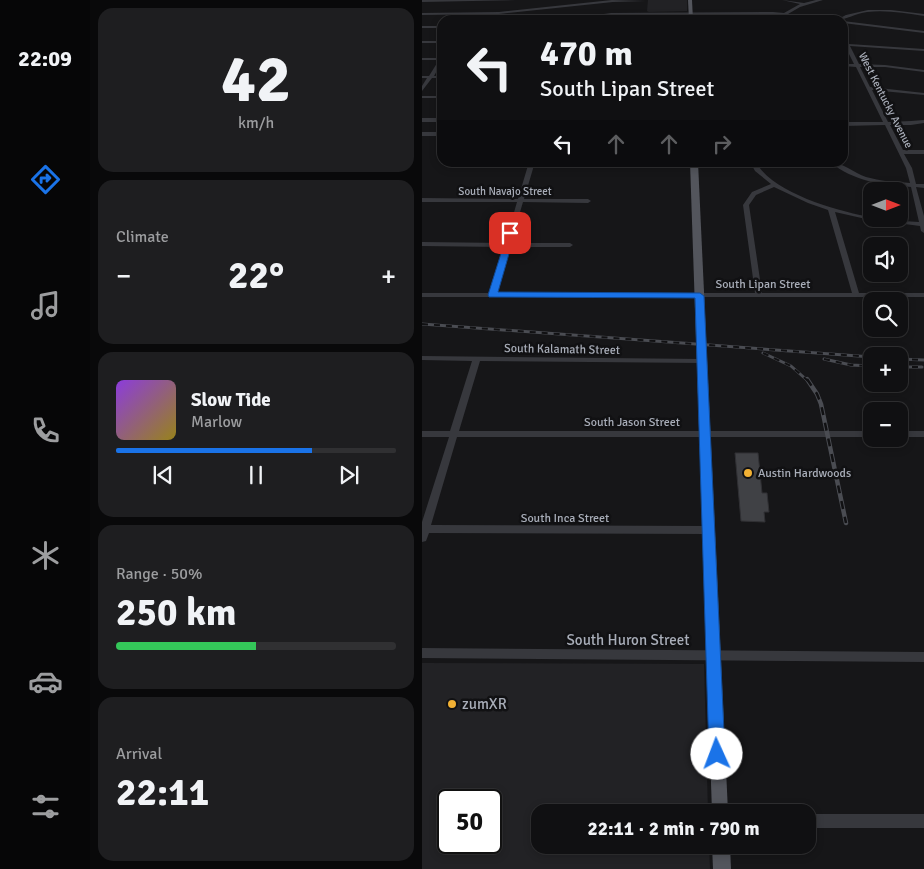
<!DOCTYPE html>
<meta charset="utf-8">
<style>
body{margin:0;font-family:Signika,sans-serif;background:#1e1e20;color:#f1f3f6;height:100vh;display:flex;flex-direction:column;font-size:19px;white-space:nowrap}
*{box-sizing:border-box;margin:0}
p{font-size:16px;color:#9c9d9f}
.icon{flex:none;width:28px;height:28px;fill:none;stroke:currentColor;stroke-width:2;stroke-linecap:round;stroke-linejoin:round}
.map{position:relative;flex:1;overflow:hidden}
.details{display:flex;flex-direction:column;gap:8px;padding:8px;background:#09090a;width:332px}
.details>*{flex:none}
.top-card{position:absolute;left:15px;top:15px;width:411px;height:152px;border-radius:15px;box-shadow:0 2px 8px #0003,0 0 0 1px #303032;background:#101012;color:#f1f3f6;overflow:hidden}
.needle{width:32px;rotate:90deg}
.fabs{position:absolute;left:441px;top:182px;display:grid;gap:10px}
.fabs a{display:grid;place-items:center;width:45px;height:45px;border-radius:10px;background:#101012;box-shadow:0 2px 8px #0003,0 0 0 1px #303032;font-size:25px}
.speed{position:absolute;left:15px;top:789px;display:flex;gap:10px;font-size:25px;font-weight:700;text-align:center}
.speed>*{display:grid;place-content:center;width:65px;height:65px;border-radius:50%;background:#101012;box-shadow:0 2px 8px #0003,0 0 0 1px #303032;line-height:1}
.speed .limit{border:2px solid #111;border-radius:8px;background:#fff;color:#111}
.pin{position:absolute;display:grid;place-items:center;width:42px;height:42px;color:#fff;margin:-21px;border-radius:10px;box-shadow:0 2px 8px #0006}
.me{position:absolute;width:55px;margin:-28px;rotate:358deg;stroke-linejoin:round;filter:drop-shadow(0 0 4px #0008)}
.turn{display:flex;align-items:center;gap:18px;height:105px;padding:0 20px;font-size:22px}
.turn .icon{width:65px;height:65px;stroke-width:2.5}
.turn b{display:block;font-size:35px;line-height:42px}
.lanes{display:flex;align-items:center;height:48px;padding:0 20px;background:#0003;justify-content:center;gap:25px;direction:ltr}
.lanes .off{opacity:.35}
.big{font-size:38px;font-weight:700;line-height:1.1}
.details .widget{flex:1;display:flex;flex-direction:column;justify-content:center;gap:8px;min-width:0;padding:0 18px;border-radius:15px;background:#1e1e20}
.details .dial{align-items:center;gap:0}
.dial b{font-size:65px;line-height:1}
.song{display:flex;align-items:center;gap:15px}
.cover{width:60px;height:60px;border-radius:8px;background:linear-gradient(135deg,hsl(270 70% 55%),hsl(50 70% 35%))}
.played{height:5px;border-radius:2px;background:linear-gradient(90deg,#1a73e8 70%,#303032 70%)}
.keys{display:flex;justify-content:space-around;direction:ltr}
.heat{display:flex;justify-content:space-between;align-items:center;font-size:28px;direction:ltr}
.charge{height:8px;border-radius:4px;background:linear-gradient(90deg,#34c759 50%,#303032 0)}
.trip{position:absolute;left:109px;top:804px;width:285px;height:50px;border-radius:15px;background:#101012;box-shadow:0 2px 8px #0003,0 0 0 1px #303032;font-weight:700;line-height:50px;text-align:center}
main{display:flex;flex:1;min-height:0}
.tabs{display:flex;flex-direction:column;width:90px;justify-content:space-around;align-items:center;background:#060607;color:#9c9d9f}
.tabs .icon{width:35px;height:35px}
.tabs .current{color:#1a73e8}
.tabs b{font-size:22px;color:#f1f3f6}
.map>svg:first-child{display:block}
.built{fill:#222225;fill-rule:evenodd}
.building{fill:#404145;stroke:#303034}
.lines{fill:none;stroke-linecap:round;stroke-linejoin:round}
.minor{fill:#37383d;fill-rule:evenodd}
.major{fill:#53555c;fill-rule:evenodd}
.rail-far1-casing{stroke:#4a4c52;stroke-width:3}
.rail-casing{stroke:#4a4c52;stroke-width:4.5}
.rail-far1{stroke:#111113;stroke-width:2;stroke-dasharray:6;stroke-linecap:butt}
.rail{stroke:#111113;stroke-width:2.5;stroke-dasharray:8;stroke-linecap:butt}
.route{fill:#1a73e8;stroke:#114b97}
.poi-dot{fill:#f2b134;stroke:#111113;stroke-width:2}
.labels{text-anchor:middle;stroke-width:5;stroke-linejoin:round;paint-order:stroke}
.far-street-label{font-size:11px;fill:#a8adb8;stroke:#111113}
.street-label{font-size:12px;fill:#a8adb8;stroke:#111113}
.poi-label{font-size:12px;fill:#a8adb8;stroke:#111113;text-anchor:start}
.near-street-label{font-size:15px;fill:#a8adb8;stroke:#111113}
.near-poi-label{font-size:15px;fill:#a8adb8;stroke:#111113;text-anchor:start}
</style>
<main>
<nav class="tabs">
<b>22:09</b>
<svg class="icon current" aria-label="directions" viewBox="0 0 24 24"><path d="M12 3l9 9-9 9-9-9zM9 14v-3h6M13 9l2 2-2 2"/></svg>
<svg class="icon" aria-label="music" viewBox="0 0 24 24"><path d="M9 18V5l10-2v13"/><circle cx="6" cy="18" r="3"/><circle cx="16" cy="16" r="3"/></svg>
<svg class="icon" aria-label="phone" viewBox="0 0 24 24"><path d="M5 4h4l2 5-3 2q2 4 5 5l2-3 5 2v4C11 20 4 13 5 4z"/></svg>
<svg class="icon" aria-label="climate" viewBox="0 0 24 24"><path d="M12 3v18M4 7l16 10M4 17L20 7"/></svg>
<svg class="icon" aria-label="car" viewBox="0 0 24 24"><path d="M5 17H2v-5l4-1 3-4h7l3 4 3 1v5h-3M9 17h6M6 11h13"/><circle cx="7" cy="17" r="2"/><circle cx="17" cy="17" r="2"/></svg>
<svg class="icon" aria-label="filters" viewBox="0 0 24 24"><path d="M4 7h16M4 17h16"/><circle cx="9" cy="7" r="2"/><circle cx="15" cy="17" r="2"/></svg>
</nav>
<section class="details">
<div class="widget dial"><b>42</b><p>km/h</p></div>
<div class="widget"><p>Climate</p>
<div class="heat"><a>−</a><b class="big">22°</b><a>+</a></div>
</div>
<div class="widget">
<div class="song"><i class="cover"></i><div><b>Slow Tide</b><p>Marlow</p></div></div>
<div class="played"></div>
<div class="keys"><svg class="icon" aria-label="previous" viewBox="0 0 24 24"><path d="M18 5L8 12l10 7zM5 5v14"/></svg><svg class="icon" aria-label="pause" viewBox="0 0 24 24"><path d="M8 5v14M16 5v14"/></svg><svg class="icon" aria-label="next" viewBox="0 0 24 24"><path d="M6 5l10 7-10 7zM19 5v14"/></svg></div>
</div>
<div class="widget"><p>Range · 50%</p><b class="big">250 km</b><div class="charge"></div></div>
<div class="widget"><p>Arrival</p><b class="big">22:11</b></div>
</section>
<div class="map">
<svg width="502" height="869" viewBox="0 0 502 869">
<rect width="100%" height="100%" fill="#161618"/>
<g class="built">
<path d="M226 0H265V11L227 12 225 11Z"/>
<path d="M276 14H326L327 20H276Z"/>
<path d="M0 663 282 664 286 812H118V845H287L288 869H0ZM26 800H69V842H26Z"/>
</g>
<path class="building" d="M313 453H336L340 493H345L347 512H342L343 522 319 521Z"/>
<g class="lines">
<g class="minor">
<path d="M0 0H94L0 2Z"/>
<path d="M190 0 224 1 191 2 77 14 0 15V13L77 12Z"/>
<path d="M360 0 382 3 394 0H401L378 7 366 14 407 20 364 16 360 20H356L360 15 351 14 189 15 139 20 189 13 351 12 362 13 378 4Z"/>
<path d="M446 10H469L502 14V16C483 13 464 10 445 12 434 13 424 20 414 20L424 15Z"/>
<path d="M421 21 502 31V33L421 23Z"/>
<rect x="0" y="26" width="20" height="2"/>
<path d="M421 36 427 44 502 49V51L428 46 437 64 463 65 502 70V72L463 67H438L448 87 502 93V95L450 90 466 122 489 121 502 120V123L489 125H468L481 150H502V154H482L490 168 494 184H502V188L494 187 502 216V233L499 231 498 226 444 219 413 212 437 293H502V297H0V293H67L81 247 0 246V242L83 243 95 202H0V198L96 199 107 162H113L102 199H166L169 201 166 203 101 202 89 243H148L151 245 148 247H88L74 293H333L321 205 330 192 349 184 333 171 328 162H334C350 193 418 212 450 217V219L497 222 489 187C460 185 431 181 408 162 420 162 432 173 444 177 458 181 473 182 488 183L484 168 463 125 421 126V122H461L434 67 421 66V64H432L421 42ZM352 187 386 203 406 210 430 293H340L327 205 334 195Z"/>
<rect x="0" y="41" width="20" height="2"/>
<path d="M0 58H20V62L12 76H20V78H10L0 91V86L5 78H0V76H7L17 60H0Z"/>
<rect x="0" y="96" width="20" height="2"/>
<rect x="0" y="118" width="20" height="4"/>
<rect x="0" y="132" width="20" height="4"/>
<path d="M255 162H273L275 164C270 167 258 167 253 164Z"/>
<path d="M0 356 280 359 284 361 280 363 58 361 37 431H450V437H35L9 525 286 526 289 527 291 530 289 533 286 534 7 533 4 541 0 542V522L27 437H0V431H28L50 361 0 360Z"/>
<rect x="478" y="431" width="24" height="6"/>
<path d="M0 648 502 652V662L0 658Z"/>
<rect x="385" y="814" width="117" height="14"/>
</g>
<g class="major">
<path d="M266 0H270L271 20H267Z"/>
<path d="M268 162H276L306 812H290Z"/>
<path d="M290 845H308L309 869H291Z"/>
</g>
<defs>
<g id="rail-far1">
<path d="M0 324 450 357"/>
<path d="M341 353 369 366 386 381"/>
<path d="M402 359 429 365 450 366"/>
<path d="M478 359 502 360"/>
<path d="M478 367H500"/>
</g>
<path id="rail" d="M385 379 395 394 399 404 424 523"/>
</defs>
<use href="#rail-far1" class="rail-far1-casing"/>
<use href="#rail" class="rail-casing"/>
<use href="#rail-far1" class="rail-far1"/>
<use href="#rail" class="rail"/>
</g>
<path class="route" d="M86 231 93 233 76 292 278 293 282 296 303 754 301 760 295 762 289 760 287 754 273 298 67 297 66 295Z"/>
<g class="poi-dot">
<circle cx="326" cy="473" r="5"/>
<circle cx="30" cy="704" r="5"/>
</g>
<g class="labels">
<g class="far-street-label">
<text transform="translate(464 100) rotate(63)" y="4">West Kentucky Avenue</text>
<text x="83" y="195">South Navajo Street</text>
</g>
<g class="street-label">
<text x="341" y="288">South Lipan Street</text>
<text transform="translate(140 349) rotate(1)" y="4">South Kalamath Street</text>
<text x="210" y="426">South Jason Street</text>
<text x="143" y="522">South Inca Street</text>
</g>
<g class="poi-label">
<text x="336" y="477">Austin Hardwoods</text>
</g>
<g class="near-street-label">
<text x="206" y="645">South Huron Street</text>
</g>
<g class="near-poi-label">
<text x="40" y="709">zumXR</text>
</g>
</g>
</svg>
<div class="fabs">
<a><svg class="needle" viewBox="-14 -14 28 28"><path d="M0-13l5 13h-10z" fill="#e53935"/><path d="M0 13l5-13h-10z" fill="#9c9d9f"/></svg></a>
<a><svg class="icon" aria-label="sound" viewBox="0 0 24 24"><path d="M4 9h4l5-4v14l-5-4H4zM17 9q2 3 0 6"/></svg></a>
<a><svg class="icon" aria-label="search" viewBox="0 0 24 24"><circle cx="10" cy="10" r="6"/><path d="M15 15l6 6"/></svg></a>
<a>+</a>
<a>−</a>
</div>
<div class="speed"><div class="limit">50</div></div>
<div class="pin" style="left:88px;top:233px;background:#d93025"><svg class="icon" aria-label="arrive" viewBox="0 0 24 24"><path d="M6 21V4h12l-3 4 3 4H6"/></svg></div>
<svg class="me" style="left:295px;top:754px" viewBox="-20 -20 40 40"><circle r="19" fill="#fff"/><path d="M0-13L10 11 0 6-10 11z" fill="#1a73e8"/></svg>
<div class="trip">22:11 · 2 min · 790 m</div>
<div class="top-card">
<div class="turn"><svg class="icon" aria-label="left" viewBox="0 0 24 24"><path d="M17 20v-9H6M10 6l-5 5 5 5"/></svg><div><b>470 m</b>South Lipan Street</div></div>
<div class="lanes"><svg class="icon" aria-label="left" viewBox="0 0 24 24"><path d="M17 20v-9H6M10 6l-5 5 5 5"/></svg><svg class="icon off" aria-label="ahead" viewBox="0 0 24 24"><path d="M12 20V5M6 11l6-6 6 6"/></svg><svg class="icon off" aria-label="ahead" viewBox="0 0 24 24"><path d="M12 20V5M6 11l6-6 6 6"/></svg><svg class="icon off" aria-label="right" viewBox="0 0 24 24"><path d="M7 20v-9h11M14 6l5 5-5 5"/></svg></div>
</div>
</div>
</main>
